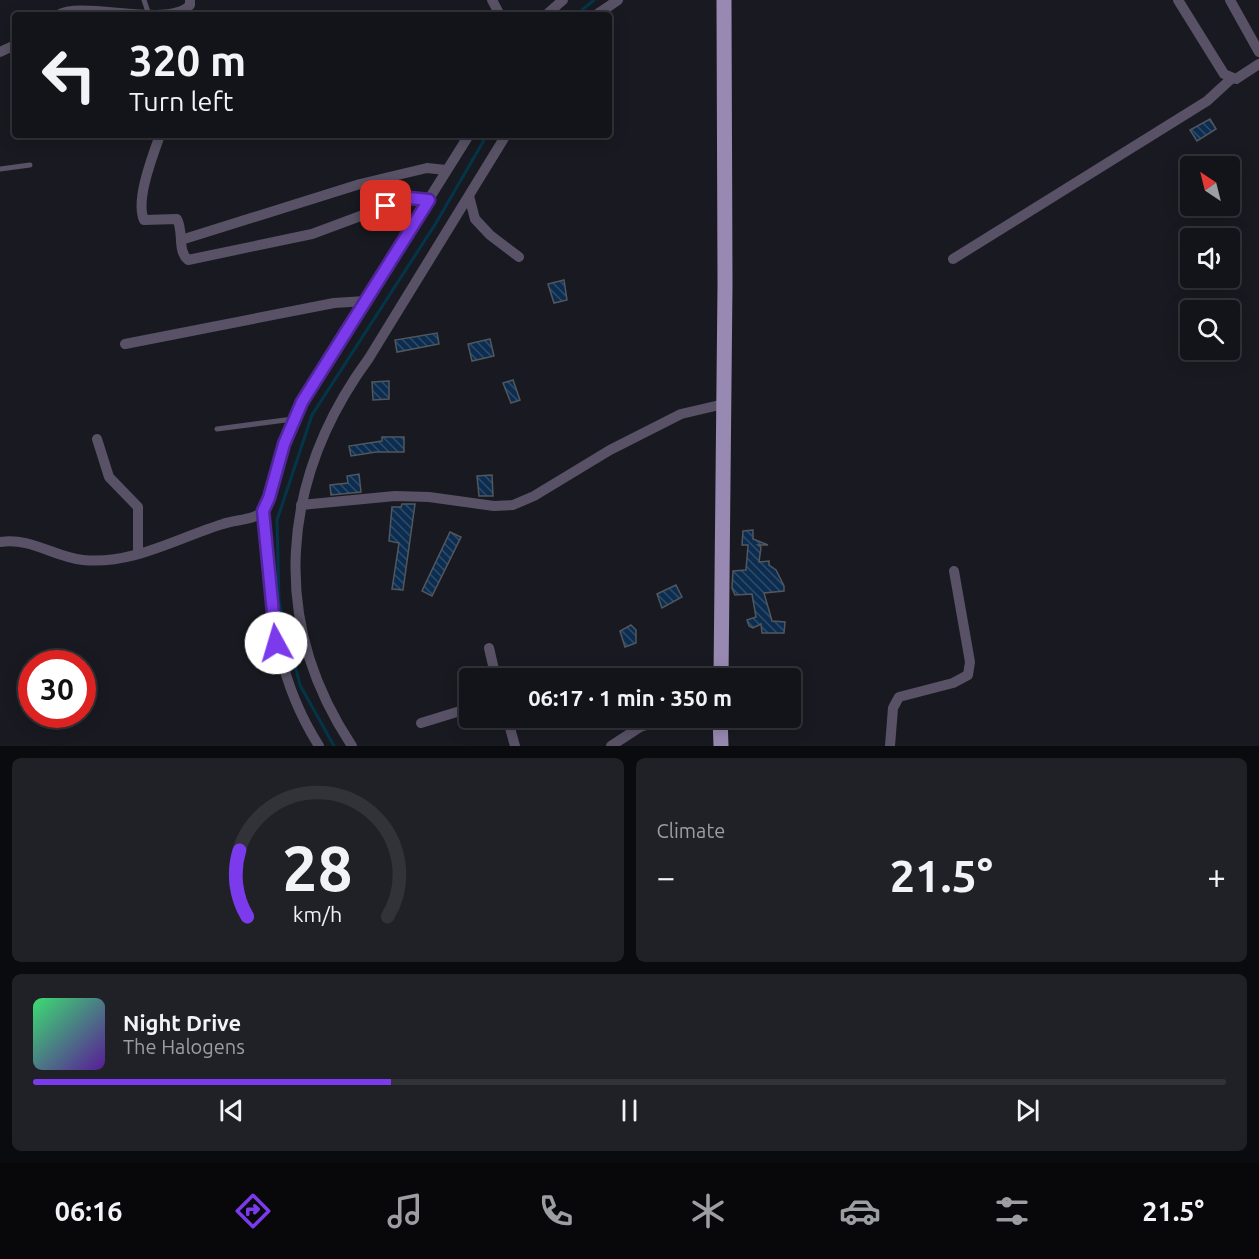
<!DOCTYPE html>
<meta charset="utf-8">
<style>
body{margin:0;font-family:Ubuntu,sans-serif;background:#202126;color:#f1f3f6;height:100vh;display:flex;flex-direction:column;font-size:22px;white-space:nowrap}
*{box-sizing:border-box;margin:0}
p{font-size:20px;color:#9d9ea2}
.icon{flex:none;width:33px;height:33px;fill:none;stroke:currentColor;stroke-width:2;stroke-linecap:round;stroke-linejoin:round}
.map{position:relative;height:746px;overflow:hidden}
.details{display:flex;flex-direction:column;gap:12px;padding:12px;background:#0a0b0e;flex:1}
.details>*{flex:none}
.hud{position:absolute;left:12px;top:12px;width:600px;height:126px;border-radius:6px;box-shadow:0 3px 15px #0003,0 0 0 2px #323338;background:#131419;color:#f1f3f6;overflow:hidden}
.needle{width:39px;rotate:325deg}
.buttons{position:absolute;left:1180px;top:156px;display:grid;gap:12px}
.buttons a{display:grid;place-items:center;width:60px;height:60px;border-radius:6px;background:#131419;box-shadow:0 3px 15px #0003,0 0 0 2px #323338;font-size:30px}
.speed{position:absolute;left:18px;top:650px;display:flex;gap:12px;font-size:30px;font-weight:700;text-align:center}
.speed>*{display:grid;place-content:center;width:78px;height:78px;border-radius:50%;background:#131419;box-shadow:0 3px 15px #0003,0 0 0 2px #323338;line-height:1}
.speed .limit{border:9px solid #d22;background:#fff;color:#111}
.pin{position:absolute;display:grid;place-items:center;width:51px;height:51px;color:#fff;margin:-26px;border-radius:12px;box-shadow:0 3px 9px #0006}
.me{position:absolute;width:66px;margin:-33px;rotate:354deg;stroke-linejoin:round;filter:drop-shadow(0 0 4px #0008)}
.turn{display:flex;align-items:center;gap:21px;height:126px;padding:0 18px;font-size:27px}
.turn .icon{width:78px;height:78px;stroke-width:2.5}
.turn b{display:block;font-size:42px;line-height:51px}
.big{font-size:45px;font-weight:600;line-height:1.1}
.details .widget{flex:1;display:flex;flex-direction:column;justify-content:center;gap:9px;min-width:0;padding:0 21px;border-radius:9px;background:#202126}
.details .dial{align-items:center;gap:0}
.dial svg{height:156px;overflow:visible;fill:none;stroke:#323338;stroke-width:7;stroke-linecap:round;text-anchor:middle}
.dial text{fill:#f1f3f6;stroke:none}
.song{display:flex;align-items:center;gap:18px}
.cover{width:72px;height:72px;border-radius:9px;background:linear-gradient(135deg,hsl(140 70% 55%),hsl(270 70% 35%))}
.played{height:6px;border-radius:3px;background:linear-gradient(90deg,#7c3aed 30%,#323338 30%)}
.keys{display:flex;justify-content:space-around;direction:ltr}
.heat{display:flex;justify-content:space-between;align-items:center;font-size:33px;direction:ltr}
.details .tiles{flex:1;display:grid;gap:12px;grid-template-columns:1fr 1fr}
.widget:last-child{grid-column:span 2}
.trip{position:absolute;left:459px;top:668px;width:342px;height:60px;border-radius:6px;background:#131419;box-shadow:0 3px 15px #0003,0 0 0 2px #323338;font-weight:600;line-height:60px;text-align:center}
.menu{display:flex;height:96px;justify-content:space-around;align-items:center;background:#08080a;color:#9d9ea2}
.menu .icon{width:42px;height:42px}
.menu .active{color:#7c3aed}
.menu b{font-size:27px;color:#f1f3f6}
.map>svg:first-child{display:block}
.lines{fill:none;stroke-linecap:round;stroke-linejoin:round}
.stream{stroke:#033548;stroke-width:3}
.building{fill:url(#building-back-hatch);stroke:#51575d;stroke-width:1.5}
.service{stroke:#595266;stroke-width:5}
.minor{stroke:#595266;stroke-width:10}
.primary{stroke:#9889b2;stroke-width:15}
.route-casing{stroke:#51269a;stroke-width:15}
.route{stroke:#7c3aed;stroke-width:10}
</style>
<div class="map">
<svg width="1259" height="746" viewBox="0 0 1259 746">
<defs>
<pattern id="building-back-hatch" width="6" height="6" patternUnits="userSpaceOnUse" patternTransform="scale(1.5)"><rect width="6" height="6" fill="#0d2d50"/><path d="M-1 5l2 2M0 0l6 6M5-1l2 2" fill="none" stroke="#2f4b68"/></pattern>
</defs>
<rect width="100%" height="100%" fill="#191a21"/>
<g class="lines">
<g class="stream">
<path d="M576 15 594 0"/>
<path d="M334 746 300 685 279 601 277 520 312 415 436 223 487 135"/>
</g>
</g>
<g class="building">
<path d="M1210 119 1216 129 1197 141 1190 130Z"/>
<path d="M564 280 567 300 554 303 548 284Z"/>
<path d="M437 333 439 344 397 352 395 340Z"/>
<path d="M490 339 494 356 472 361 468 344Z"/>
<path d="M513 380 520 400 511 403 503 383Z"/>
<path d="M389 381V399L373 400 372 382Z"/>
<path d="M382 437H404V452H376L351 456 349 446 382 441Z"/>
<path d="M359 474 361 492 331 495 330 485 348 483 347 476Z"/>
<path d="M492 475 493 496H479L477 476Z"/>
<path d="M402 504H415L403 590 392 589 399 543 389 541 392 507H401Z"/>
<path d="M753 530V539L768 545H758L761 547 759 562 769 561V565L776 570 784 586V591L764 593 772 621 785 622 784 633H762L761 624 753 628 749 626 747 620 756 617 752 594 735 595 732 588 733 571 746 570 748 545H742L743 531Z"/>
<path d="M450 532 461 537 432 596 422 591Z"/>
<path d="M676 585 682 597 662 608 657 594Z"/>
<path d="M631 625 636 630V643L625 647 620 631Z"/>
</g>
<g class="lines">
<g class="service">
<path d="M144 0 148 12"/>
<path d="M0 169 30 165"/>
<path d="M217 429 293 419"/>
</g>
<g class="minor">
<path d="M492 0 500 15"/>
<path d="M1178 0 1224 74 1236 79 1259 64"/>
<path d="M1230 0 1259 52"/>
<path d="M58 15C82 0 169 29 190 5V0"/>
<path d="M546 15 563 0"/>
<path d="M596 15 618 0"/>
<path d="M0 52 15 45"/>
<path d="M160 135C153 155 135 200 144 220L177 219C184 232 177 251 188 260L312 234 409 198 429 199"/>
<path d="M469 196 475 219 490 235 519 257"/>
<path d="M181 240 360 184 427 168 446 170"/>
<path d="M953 259 1207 101 1231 79"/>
<path d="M125 344 334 303 365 301"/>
<path d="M97 439 109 477 138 507V554"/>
<path d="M301 505 395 496 429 497 494 506 513 505 534 496 610 450 681 414 724 404"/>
<path d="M263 511C273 600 269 667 319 746"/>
<path d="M0 542C31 537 54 557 83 560 133 565 177 538 223 524 236 519 256 521 265 509 275 497 275 472 280 457 285 438 293 420 302 402L469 135"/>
<path d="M489 648 496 678"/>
<path d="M507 717 515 746"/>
<path d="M421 723 470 708"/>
<path d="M352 746C268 620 281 478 369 358L506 135"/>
<path d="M611 746 640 727 672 717"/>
<path d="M890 746 893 708 899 697 953 683 968 675 970 662 954 571"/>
</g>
<g class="primary">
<path d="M721 678 725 285 724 0"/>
<path d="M720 717 721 746"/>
</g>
</g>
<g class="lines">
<defs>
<path id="route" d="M276 643 263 511 269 498 284 444 302 402 429 200 409 198 386 206"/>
</defs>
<use href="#route" class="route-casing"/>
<use href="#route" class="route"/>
</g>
</svg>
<div class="buttons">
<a><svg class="needle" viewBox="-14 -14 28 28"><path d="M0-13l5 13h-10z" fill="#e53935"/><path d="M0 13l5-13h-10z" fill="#9d9ea2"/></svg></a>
<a><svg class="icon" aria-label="sound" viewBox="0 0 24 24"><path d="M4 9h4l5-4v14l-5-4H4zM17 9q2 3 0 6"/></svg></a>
<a><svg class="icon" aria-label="search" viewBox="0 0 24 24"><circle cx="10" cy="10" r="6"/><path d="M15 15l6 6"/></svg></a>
</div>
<div class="speed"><div class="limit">30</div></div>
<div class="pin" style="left:386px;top:206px;background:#d93025"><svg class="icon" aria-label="arrive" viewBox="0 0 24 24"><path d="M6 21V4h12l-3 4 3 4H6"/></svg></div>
<svg class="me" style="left:276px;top:643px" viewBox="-20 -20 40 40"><circle r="19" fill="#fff"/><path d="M0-13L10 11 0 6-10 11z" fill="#7c3aed"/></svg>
<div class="trip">06:17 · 1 min · 350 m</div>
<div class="hud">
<div class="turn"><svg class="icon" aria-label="left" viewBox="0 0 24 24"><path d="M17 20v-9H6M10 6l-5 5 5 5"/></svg><div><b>320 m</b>Turn left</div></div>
</div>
</div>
<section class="details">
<div class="tiles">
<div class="widget dial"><svg viewBox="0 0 100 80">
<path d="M14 69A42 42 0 1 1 86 69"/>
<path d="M14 69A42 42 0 0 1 10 35" stroke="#7c3aed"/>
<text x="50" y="56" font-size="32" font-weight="700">28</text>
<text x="50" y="72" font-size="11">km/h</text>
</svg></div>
<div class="widget"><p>Climate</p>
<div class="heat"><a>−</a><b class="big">21.5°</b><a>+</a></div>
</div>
<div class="widget">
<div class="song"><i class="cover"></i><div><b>Night Drive</b><p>The Halogens</p></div></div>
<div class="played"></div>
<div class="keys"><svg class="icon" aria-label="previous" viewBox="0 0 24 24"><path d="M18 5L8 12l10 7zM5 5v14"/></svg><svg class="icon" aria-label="pause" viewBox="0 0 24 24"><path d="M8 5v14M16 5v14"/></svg><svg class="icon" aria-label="next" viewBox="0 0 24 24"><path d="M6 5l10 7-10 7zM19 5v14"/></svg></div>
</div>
</div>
</section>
<nav class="menu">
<b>06:16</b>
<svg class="icon active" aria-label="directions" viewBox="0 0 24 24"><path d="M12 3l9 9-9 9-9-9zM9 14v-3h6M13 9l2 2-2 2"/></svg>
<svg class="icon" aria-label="music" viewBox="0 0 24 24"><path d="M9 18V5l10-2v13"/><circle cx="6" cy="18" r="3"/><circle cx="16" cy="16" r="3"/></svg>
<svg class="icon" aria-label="phone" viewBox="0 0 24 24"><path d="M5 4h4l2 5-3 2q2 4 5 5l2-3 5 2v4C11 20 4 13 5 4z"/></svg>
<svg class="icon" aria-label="climate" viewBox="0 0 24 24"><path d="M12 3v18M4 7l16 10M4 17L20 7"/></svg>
<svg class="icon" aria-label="car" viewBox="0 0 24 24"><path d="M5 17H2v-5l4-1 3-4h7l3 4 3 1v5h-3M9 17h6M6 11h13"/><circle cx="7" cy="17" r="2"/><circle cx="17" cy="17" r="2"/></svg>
<svg class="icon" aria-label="filters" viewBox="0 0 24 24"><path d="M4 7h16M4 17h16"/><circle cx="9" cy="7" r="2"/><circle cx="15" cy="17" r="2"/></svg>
<b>21.5°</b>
</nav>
